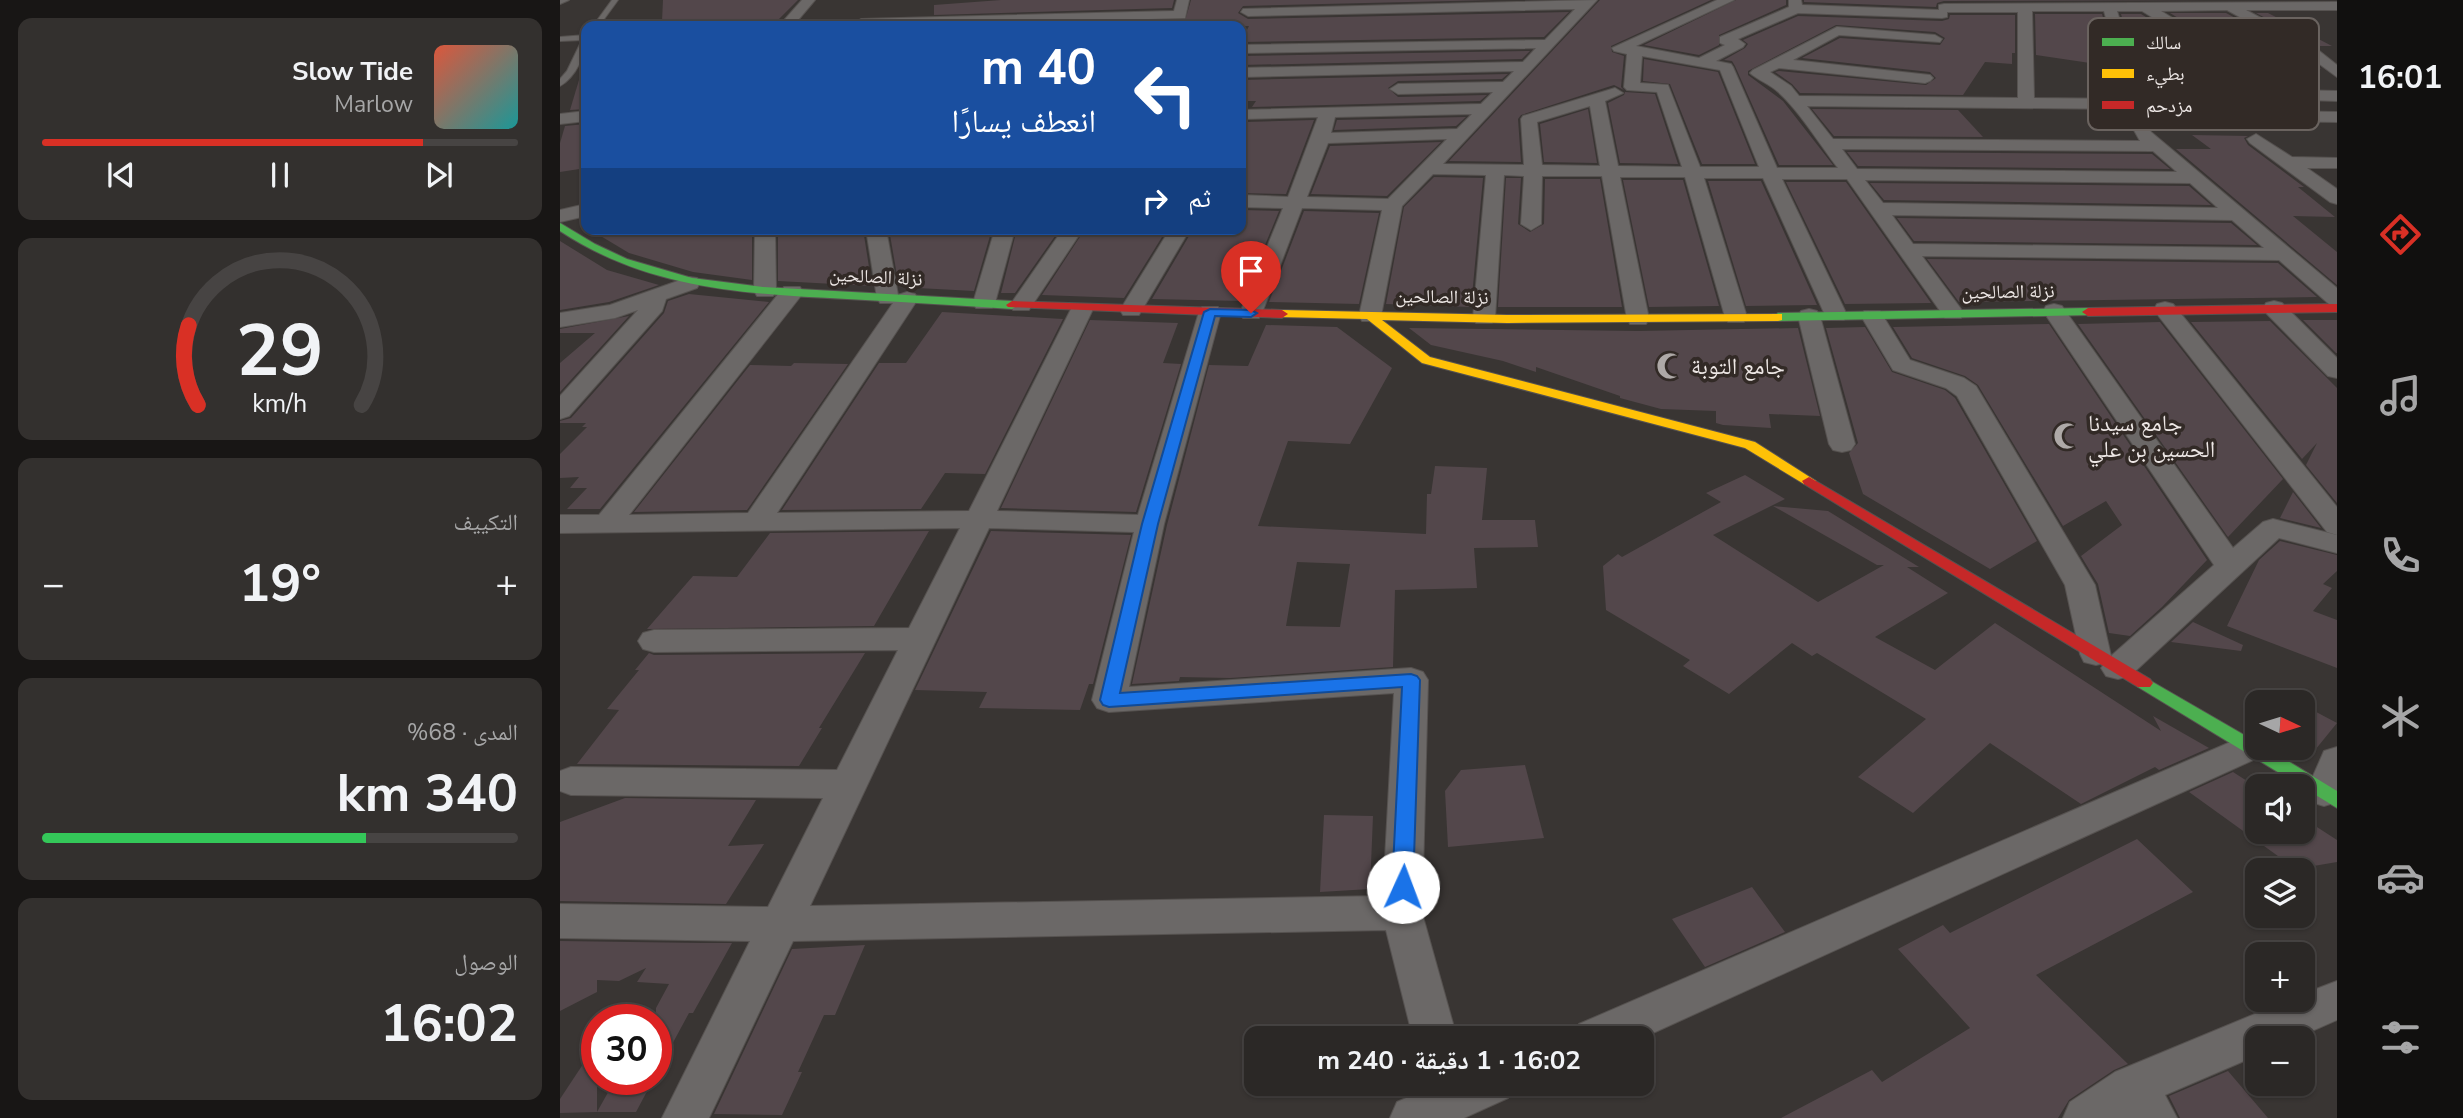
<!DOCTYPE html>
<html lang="ar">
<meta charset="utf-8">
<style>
body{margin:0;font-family:"Nunito Sans","Noto Naskh Arabic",sans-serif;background:#33302e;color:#f1f3f6;direction:rtl;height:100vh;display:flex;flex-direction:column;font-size:26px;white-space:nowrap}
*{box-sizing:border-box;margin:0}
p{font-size:23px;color:#a6a6a7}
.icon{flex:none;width:38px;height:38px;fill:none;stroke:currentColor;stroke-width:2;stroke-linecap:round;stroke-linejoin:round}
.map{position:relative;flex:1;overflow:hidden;direction:ltr}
.side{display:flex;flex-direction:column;gap:18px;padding:18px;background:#181615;width:560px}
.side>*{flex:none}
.banner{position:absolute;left:21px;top:21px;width:665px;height:214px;border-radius:14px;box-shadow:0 2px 5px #0004,0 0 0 2px #474443;direction:rtl;background:#1a4fa0;color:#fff;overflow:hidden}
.needle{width:46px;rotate:94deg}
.buttons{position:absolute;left:1685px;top:690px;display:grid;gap:14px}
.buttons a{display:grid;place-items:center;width:70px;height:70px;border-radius:14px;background:#2b2826;box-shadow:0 2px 5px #0004,0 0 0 2px #474443;font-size:35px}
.speed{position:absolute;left:21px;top:1004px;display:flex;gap:14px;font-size:35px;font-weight:700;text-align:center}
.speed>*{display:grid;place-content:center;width:91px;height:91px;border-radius:50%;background:#2b2826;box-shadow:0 2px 5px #0004,0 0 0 2px #474443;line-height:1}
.speed .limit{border:10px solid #d22;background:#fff;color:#111}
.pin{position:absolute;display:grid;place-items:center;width:60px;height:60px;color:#fff;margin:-72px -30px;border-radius:50% 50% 50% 0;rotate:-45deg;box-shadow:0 0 7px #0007}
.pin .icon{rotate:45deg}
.me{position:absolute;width:77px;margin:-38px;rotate:2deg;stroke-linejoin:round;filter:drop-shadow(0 0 5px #0008)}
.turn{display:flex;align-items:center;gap:24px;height:147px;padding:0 35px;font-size:32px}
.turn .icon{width:91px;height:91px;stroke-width:2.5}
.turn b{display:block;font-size:49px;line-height:60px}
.then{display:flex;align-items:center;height:66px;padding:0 35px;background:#0003;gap:14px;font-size:26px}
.big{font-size:52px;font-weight:700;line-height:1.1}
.side .widget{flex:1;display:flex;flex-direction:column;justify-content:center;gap:10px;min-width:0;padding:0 24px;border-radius:14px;background:#33302e}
.side .dial{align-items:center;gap:0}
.dial svg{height:182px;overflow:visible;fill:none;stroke:#474443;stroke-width:7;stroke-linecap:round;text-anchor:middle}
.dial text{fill:#f1f3f6;stroke:none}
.song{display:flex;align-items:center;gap:21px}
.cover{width:84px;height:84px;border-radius:10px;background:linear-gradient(135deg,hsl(10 70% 55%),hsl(180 70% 35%))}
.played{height:7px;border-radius:4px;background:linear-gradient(90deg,#d93025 80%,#474443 80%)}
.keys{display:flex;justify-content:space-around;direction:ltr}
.heat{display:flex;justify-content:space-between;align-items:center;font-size:38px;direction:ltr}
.charge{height:10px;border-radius:5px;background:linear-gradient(90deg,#34c759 68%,#474443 0)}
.trip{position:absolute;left:684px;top:1026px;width:410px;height:70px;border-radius:14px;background:#2b2826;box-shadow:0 2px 5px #0004,0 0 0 2px #474443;font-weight:700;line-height:70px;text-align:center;direction:rtl}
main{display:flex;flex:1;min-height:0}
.dock{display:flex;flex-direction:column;width:126px;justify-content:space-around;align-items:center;background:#11100f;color:#a6a6a7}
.dock .icon{width:49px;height:49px}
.dock .active{color:#d93025}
.dock b{font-size:32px;color:#f1f3f6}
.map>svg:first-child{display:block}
.building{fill:#53474b;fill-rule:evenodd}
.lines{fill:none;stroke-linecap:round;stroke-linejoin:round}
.lane-casing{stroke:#565250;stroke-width:2}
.street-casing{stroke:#565250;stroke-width:2}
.fast-casing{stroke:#565250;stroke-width:2}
.slow-casing{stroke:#565250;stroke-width:2}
.jam-casing{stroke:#565250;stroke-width:2}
.lane{fill:#6b6867;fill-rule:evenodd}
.street{fill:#6b6867;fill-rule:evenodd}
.fast{fill:#4caf50;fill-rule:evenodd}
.slow{fill:#ffc107;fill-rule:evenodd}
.jam{fill:#c62828;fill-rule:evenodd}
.route{fill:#1a73e8;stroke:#114b97;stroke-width:2}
.labels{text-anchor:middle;stroke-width:7;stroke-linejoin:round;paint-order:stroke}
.far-street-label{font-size:19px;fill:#ede7e5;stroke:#322a26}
.poi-label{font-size:23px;fill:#ede7e5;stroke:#322a26;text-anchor:start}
.key{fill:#322a26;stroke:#6a635f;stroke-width:2}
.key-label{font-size:19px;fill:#ede7e5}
</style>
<main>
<nav class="dock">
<b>16:01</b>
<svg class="icon active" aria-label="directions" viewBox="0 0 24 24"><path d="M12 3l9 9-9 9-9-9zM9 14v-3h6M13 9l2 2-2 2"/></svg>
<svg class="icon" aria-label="music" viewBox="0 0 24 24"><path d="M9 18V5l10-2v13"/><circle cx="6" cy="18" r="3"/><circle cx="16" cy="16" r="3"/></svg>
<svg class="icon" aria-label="phone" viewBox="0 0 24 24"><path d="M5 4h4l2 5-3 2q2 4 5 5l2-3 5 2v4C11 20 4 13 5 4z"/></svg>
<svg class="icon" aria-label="climate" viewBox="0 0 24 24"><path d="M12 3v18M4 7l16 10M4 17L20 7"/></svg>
<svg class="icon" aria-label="car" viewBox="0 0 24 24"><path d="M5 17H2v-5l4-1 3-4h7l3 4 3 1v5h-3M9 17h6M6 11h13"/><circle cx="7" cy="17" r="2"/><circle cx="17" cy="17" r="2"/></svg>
<svg class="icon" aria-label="filters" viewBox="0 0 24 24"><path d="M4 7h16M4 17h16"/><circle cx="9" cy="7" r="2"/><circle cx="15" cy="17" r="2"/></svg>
</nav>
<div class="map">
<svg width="1777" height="1118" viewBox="0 0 1777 1118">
<rect width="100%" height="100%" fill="#393533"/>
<g class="building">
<path d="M103 0H238L212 26 102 21Z"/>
<path d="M441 0H614L612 8 374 15V5Z"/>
<path d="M631 0H934L683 6 678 13 688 19 1009 12 984 37 681 42 689 26H420L625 21Z"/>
<path d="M1040 0H1151L1051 46 1052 52 1064 56 1061 87 1064 90 1054 85 961 115 958 119 961 162 889 161Z"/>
<path d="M1176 0H1226V5L1159 35V45L1139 55 1084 45Z"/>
<path d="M1244 0H1654L1384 1 1377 3 1376 7 1244 2Z"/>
<path d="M1610 13H1666L1742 54 1761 69 1731 68 1758 88 1731 87Z"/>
<path d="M1696 13H1708L1772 46H1758Z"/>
<path d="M1475 14H1542L1557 67 1476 55Z"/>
<path d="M1561 14H1581L1699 86H1683L1655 65 1575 62Z"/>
<path d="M1390 15H1455V53H1452V64L1425 62 1403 95 1240 93 1232 84 1215 72 1219 71 1366 85 1376 78 1370 72 1242 58 1280 38 1380 45 1385 38 1375 32 1276 25 1188 71V75L1223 101 1273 165H1219L1175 66 1172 61 1164 60 1185 48 1188 44 1183 40 1238 16 1382 21 1389 19Z"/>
<path d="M970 51 962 59 681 65V56Z"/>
<path d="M1084 59 1158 72 1195 164H1142L1110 84 1083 81Z"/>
<path d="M948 74 942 79 838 81 828 88 838 97 927 95 920 101 692 107 696 101H681V80Z"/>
<path d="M19 80 26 81V109L10 110Z"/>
<path d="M1065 92 1095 94 1118 164 1060 163 1048 103 1064 95Z"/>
<path d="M1028 109 1037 163 984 162 980 124Z"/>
<path d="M1252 109 1398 110 1423 137 1274 136Z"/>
<path d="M906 117 896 126 774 130 777 120Z"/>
<path d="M754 120 726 194 681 193V134L686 122Z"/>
<path d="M26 124V168L0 172V143L5 126Z"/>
<path d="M1632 135 1688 136 1684 138 1688 145 1744 187H1738L1775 217 1733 216 1777 252V285L1616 149H1651Z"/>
<path d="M881 142 827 196 751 194 770 146Z"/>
<path d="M1287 152 1592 154 1610 169 1298 166Z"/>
<path d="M874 177 923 178 911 307 826 304 844 207Z"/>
<path d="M946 178H961L958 224 970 232 984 224 985 179H1040L1062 307H938Z"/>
<path d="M1063 180H1123L1159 306 1089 307Z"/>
<path d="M1148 181H1201L1257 305 1186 306Z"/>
<path d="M1226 182H1286L1371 303 1285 304Z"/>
<path d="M1310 183 1629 186 1651 205 1324 200Z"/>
<path d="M681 210 719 211 682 301 592 299 632 231 681 232Z"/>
<path d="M744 211 819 213 799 304 709 302Z"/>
<path d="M1337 218 1671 223 1697 245 1354 241Z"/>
<path d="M29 229H192V280L133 272 69 253Z"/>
<path d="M218 229H303L312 286 218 281Z"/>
<path d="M329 229H432L414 291 339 287Z"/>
<path d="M457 229H500L455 293H441Z"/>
<path d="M525 229H607L564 298 482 295Z"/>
<path d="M0 241 47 270 99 285 49 302 0 310Z"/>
<path d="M1367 259 1718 263 1757 297 1399 302Z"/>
<path d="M129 294 209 302 40 509H7L27 488H10L19 477 0 478V454L27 427H22L26 423H0V421L11 418 104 313 108 301Z"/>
<path d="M382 312 503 319 425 474 385 473 361 509 222 510 319 363H346Z"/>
<path d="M69 316 0 392V363L35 333H0V329Z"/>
<path d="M530 320 618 323 603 363 621 364 576 512 441 508Z"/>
<path d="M1743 320H1777V353H1776Z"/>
<path d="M1710 321 1777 388V503L1746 465 1757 443 1742 459 1631 322Z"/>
<path d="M1600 322 1723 479 1668 537 1518 324Z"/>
<path d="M1489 324 1647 560 1602 607 1570 636 1549 633 1538 584 1521 556 1562 525 1546 501 1503 526 1418 385 1405 376 1352 358 1333 327Z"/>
<path d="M706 325 777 327 832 368 790 444 728 441 698 526 866 534 867 494H871L875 466 927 468 922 520H975L978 547 914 548 917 588 835 590 833 667 670 678 620 677 619 681 572 684 607 525 649 365 688 366ZM737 562 790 564 780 627 726 626Z"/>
<path d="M1305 327 1332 372 1385 390 1395 398 1477 541 1430 569 1303 494 1289 453 1298 443 1266 328Z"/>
<path d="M849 328 1078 331 1238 328 1260 416 1209 414 1211 428 1163 425 1156 423V411L1101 409 1060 398V396L976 367V372L943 361 871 345Z"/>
<path d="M234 363 288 364 187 510 74 512 190 365 231 366Z"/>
<path d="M1185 475 1225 499 1153 535 1258 602 1324 565H1317L1213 506 1268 511 1359 567H1347L1388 593 1315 637 1375 670 1435 623 1601 731 1593 716 1649 748 1599 770 1595 767 1521 804 1430 743 1353 813 1298 777 1366 719 1257 653 1252 656 1232 643 1169 694 1123 666 1130 660 1046 610 1043 566 1058 554 1062 557 1161 502 1146 493Z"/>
<path d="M1733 492 1761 528 1720 518Z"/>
<path d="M369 531 314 626 87 629 133 576 177 577 210 533Z"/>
<path d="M431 531 571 535 533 684H529L520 710 419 708 427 692 355 690Z"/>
<path d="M1720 541 1777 555V571L1763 584 1772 588 1753 611 1777 620V668L1667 626 1699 560Z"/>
<path d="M1633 622 1683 645 1681 651 1611 642Z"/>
<path d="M89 653 94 655 305 653 259 728H262L239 766 17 764 59 710 47 709 79 670H75Z"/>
<path d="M1743 705 1777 723 1751 755 1737 747H1743Z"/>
<path d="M965 765 984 838 888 847 885 791 901 770Z"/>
<path d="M1673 772 1698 788V831H1743V818L1777 840V862L1736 869 1629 792Z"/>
<path d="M65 798 196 800 168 846 204 844 166 904 0 901V822Z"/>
<path d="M764 815 813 816 810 889 760 892Z"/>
<path d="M1577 839 1633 892 1476 975 1568 1064 1554 1070 1509 1100 1498 1118H1221L1312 1070 1322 1082 1410 1028 1338 949 1383 925 1390 933Z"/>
<path d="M1192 887 1225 932 1145 967 1112 919Z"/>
<path d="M0 941 142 943H172L133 1013H129L96 1074V1008L109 984 77 982 86 968 59 981 37 980V992L0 1011Z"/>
<path d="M305 945 275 1015H264L238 1072H242L222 1115 154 1114 232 949Z"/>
<path d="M37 1043V1112L0 1113V1099Z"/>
<path d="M1668 1071 1708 1118H1620L1609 1096Z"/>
<path d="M55 1080H93L76 1112H37Z"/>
</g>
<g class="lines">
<defs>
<g id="lane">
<path d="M52 0H58L39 26H33Z"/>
<path d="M26 35C27 53 16 77 0 86V79L7 71 22 40 0 41V37Z"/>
</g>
<g id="street">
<path d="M0 0H9L0 4Z"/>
<path d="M242 0H255L233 26H219Z"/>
<path d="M617 0H629L625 18 334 26H298L294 23 301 19 614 11Z"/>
<path d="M1037 0 883 164 964 165 961 119 963 116 1055 88 1063 93 1045 101 1058 166 1122 167 1097 92 1067 90 1064 87 1067 54 1054 51 1052 48 1157 0H1174L1076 46 1139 58 1165 45 1160 43V37L1229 7V0H1241L1242 5 1379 10V5L1384 4 1777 2V10H1686L1753 46 1777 65V77L1743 52 1667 10 1601 11 1730 90 1777 91V101L1582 94 1581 109 1777 112V122L1584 119 1591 132 1777 288V306L1769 304 1719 260 1362 256 1404 313 1401 318H1385L1287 179H1222L1287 315 1284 320H1268L1265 315 1203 178H1144L1187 317 1184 322H1168L1165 317 1125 177H1060L1089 319 1086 324H1070L1067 319 1042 176H982L981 224 971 230 961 224 964 176 944 175 935 318 932 323H916L913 318 926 175 873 174 842 206 821 316 818 321H802L799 316 822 210 742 208 702 313 699 318H683L680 313 723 208 681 207V195L728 197 758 117 683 119 681 110 921 104 933 92 838 94 830 89 838 84 943 82 954 71 681 77V68L963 62 976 48 681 53V45L985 40 1015 9 688 16 681 12 683 9ZM1472 11H1544L1566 89V99L1474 98ZM1557 11H1582L1709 89 1580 85ZM1387 12H1458V98L1239 96 1231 86 1210 72 1219 68 1365 83 1370 81 1373 78 1370 75 1233 60 1279 35 1380 42 1382 39 1375 35 1277 27 1193 70 1190 73C1198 80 1209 84 1217 91 1239 110 1260 145 1278 168H1217L1173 67 1171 64 1156 61 1183 47 1185 44 1178 39 1238 13 1382 18 1387 17ZM1082 56 1160 70 1199 167H1140L1108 85 1080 83ZM1030 106 1040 166 982 165 977 122ZM1247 106 1565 109V114L1580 141 1273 139ZM912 114 897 129 771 133 775 117ZM887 139 828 199 747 197 768 143ZM1282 149 1593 151 1617 172 1297 169ZM1305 180 1630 183 1658 208 1323 203ZM1332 215 1672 220 1704 248 1353 244Z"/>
<path d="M26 111V121L0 124V114Z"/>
<path d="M1696 134 1732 157 1777 158V168H1747L1777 189V204L1770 202 1690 143 1687 139Z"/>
<path d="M26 204V216L0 222V210Z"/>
<path d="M195 229H215L216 291 213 296H197L194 291Z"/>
<path d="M306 229H326L338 295 347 292 355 294 358 299 217 513 409 511 511 309 514 304H530L533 309 437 511 578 515 639 312 642 307H658L661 312 604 524 569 687 851 668 863 672 868 680 862 913 897 1038H853L826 930 233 941 149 1118H102L190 941 0 938V904L208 907 263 798 11 795 0 791V771L11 767 277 770 338 650 94 652 83 649 78 641 83 633 94 630 349 628 400 528 0 533V515H39L224 287H240L243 292 240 297 69 515 188 513 333 303H320L317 298ZM429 528 574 532 532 700 537 708 549 712 834 693 823 896 250 906Z"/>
<path d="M435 229H455L435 303 432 308H416L413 303Z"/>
<path d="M503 229H523L469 310H453L450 305Z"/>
<path d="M610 229H630L579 315H563L560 310Z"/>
<path d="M129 277 137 278 140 283 137 288 106 299 102 311 9 416 0 419V396L78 310 55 318 0 327V313L50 305Z"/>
<path d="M1714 301 1722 303 1777 358V378L1768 376 1706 313 1703 308 1706 303Z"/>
<path d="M1605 302 1613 304 1777 507V535L1767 532 1597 314 1594 309 1597 304Z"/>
<path d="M1494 304 1502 306 1673 548 1703 522 1713 519 1777 535V553L1719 538 1570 676 1558 679 1546 676 1541 668 1545 663 1536 665 1524 662 1520 654 1505 585 1397 396 1386 388 1333 370 1301 316 1304 311H1320L1350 360 1404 378 1416 386 1535 585 1551 656 1654 565 1483 311 1486 306Z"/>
<path d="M1249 309 1257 311 1260 316 1295 444 1291 450 1282 452 1273 450 1269 444 1238 316 1241 311Z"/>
<path d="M1689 734 1698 737V747H1707L1702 756 1082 1038H1013L1019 1024Z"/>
<path d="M1777 747V802L1764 806 1751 802 1746 792 1764 751Z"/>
<path d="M1777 981V1020L1736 1038H1698V1055L1605 1095 1617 1118H1503L1510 1102 1555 1072 1731 999H1743V994Z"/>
<path d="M880 1083H955L948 1098 904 1118H830L837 1102Z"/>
</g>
<g id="fast">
<path d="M0 223 35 244 67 259 132 278 203 287 452 301 458 305 452 309C397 305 342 302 287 299 184 294 88 289 0 231Z"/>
<path d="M1528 308 1534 312 1532 315 1218 321 1212 317 1218 313Z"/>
<path d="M1584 677 1698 743V747H1705L1777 791V808L1578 687 1575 683 1578 679Z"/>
</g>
<path id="slow" d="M722 310 947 315 1222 314V320L1218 321 947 323 822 320 870 357 1195 442 1256 481 1254 484H1244L1185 448 862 363 807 319 718 317V311Z"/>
<g id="jam">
<path d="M452 301 722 310 728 314 722 318 448 307 446 305Z"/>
<path d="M1777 304V312L1528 316 1522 312 1528 308Z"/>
<path d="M1249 477 1590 679 1593 683 1590 687H1578L1244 484 1242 481Z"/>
</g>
</defs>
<use href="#lane" class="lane-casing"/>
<use href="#street" class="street-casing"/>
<use href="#fast" class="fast-casing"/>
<use href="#slow" class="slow-casing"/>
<use href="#jam" class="jam-casing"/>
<use href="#lane" class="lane"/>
<use href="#street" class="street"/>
<use href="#fast" class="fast"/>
<use href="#slow" class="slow"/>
<use href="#jam" class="jam"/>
</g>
<path class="route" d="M650 309 691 310 697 313 691 317 655 316 598 524 560 693 851 674 857 676 860 680 853 887 850 893 843 896 835 893 832 887 842 687 549 707 543 705 540 700 582 524 644 312Z"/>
<defs>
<symbol id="mosque-bare" viewBox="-9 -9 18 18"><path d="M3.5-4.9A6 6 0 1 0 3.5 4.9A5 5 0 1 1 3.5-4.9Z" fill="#aea9a7" stroke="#322a26" stroke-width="2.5" paint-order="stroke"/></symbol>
</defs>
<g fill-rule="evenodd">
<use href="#mosque-bare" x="1091" y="347" width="38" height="38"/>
<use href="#mosque-bare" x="1488" y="417" width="38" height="38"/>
</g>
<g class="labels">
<g class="far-street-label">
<text transform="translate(316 276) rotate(3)" y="7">نزلة الصالحين</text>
<text transform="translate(1448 291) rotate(-1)" y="7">نزلة الصالحين</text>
<text transform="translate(882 296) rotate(1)" y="7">نزلة الصالحين</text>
</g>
<g class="poi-label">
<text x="1131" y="374">جامع التوبة</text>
<text x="1528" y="431">جامع سيدنا<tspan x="1528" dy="26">الحسين بن علي</tspan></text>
</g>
</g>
<rect x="1528" y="18" width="231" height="112" rx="10" class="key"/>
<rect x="1542" y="38" width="32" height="8" fill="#4caf50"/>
<rect x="1542" y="69" width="32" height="9" fill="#ffc107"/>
<rect x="1542" y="101" width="32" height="8" fill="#c62828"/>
<g class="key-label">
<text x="1586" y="49">سالك</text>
<text x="1586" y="80">بطيء</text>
<text x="1586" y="112">مزدحم</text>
</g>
</svg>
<div class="buttons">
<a><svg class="needle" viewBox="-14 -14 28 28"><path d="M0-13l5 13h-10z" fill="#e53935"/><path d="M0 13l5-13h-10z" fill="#a6a6a7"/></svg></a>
<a><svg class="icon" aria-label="sound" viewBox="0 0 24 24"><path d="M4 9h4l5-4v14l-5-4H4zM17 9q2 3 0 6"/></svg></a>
<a><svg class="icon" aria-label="layers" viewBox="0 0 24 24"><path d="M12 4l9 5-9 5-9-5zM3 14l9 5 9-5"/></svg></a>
<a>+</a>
<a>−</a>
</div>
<div class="speed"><div class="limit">30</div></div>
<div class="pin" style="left:691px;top:313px;background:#d93025"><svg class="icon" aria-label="arrive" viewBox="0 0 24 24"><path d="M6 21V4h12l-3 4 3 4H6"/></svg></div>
<svg class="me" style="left:843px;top:887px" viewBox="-20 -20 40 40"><circle r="19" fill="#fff"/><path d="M0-13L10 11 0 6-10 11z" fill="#1a73e8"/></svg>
<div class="trip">16:02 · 1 دقيقة · 240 m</div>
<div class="banner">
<div class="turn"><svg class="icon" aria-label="left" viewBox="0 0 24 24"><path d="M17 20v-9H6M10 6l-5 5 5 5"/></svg><div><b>40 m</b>انعطف يسارًا</div></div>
<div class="then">ثم<svg class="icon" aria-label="right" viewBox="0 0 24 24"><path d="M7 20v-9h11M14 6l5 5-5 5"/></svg></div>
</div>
</div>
<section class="side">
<div class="widget">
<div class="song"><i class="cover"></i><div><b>Slow Tide</b><p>Marlow</p></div></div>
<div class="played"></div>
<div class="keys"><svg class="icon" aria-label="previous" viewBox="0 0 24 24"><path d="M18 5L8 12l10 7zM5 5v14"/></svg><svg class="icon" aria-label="pause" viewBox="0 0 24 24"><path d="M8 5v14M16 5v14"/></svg><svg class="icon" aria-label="next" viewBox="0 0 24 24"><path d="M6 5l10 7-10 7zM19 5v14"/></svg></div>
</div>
<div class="widget dial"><svg viewBox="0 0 100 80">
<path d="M14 69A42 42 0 1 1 86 69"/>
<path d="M14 69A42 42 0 0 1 10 34" stroke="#d93025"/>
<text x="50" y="56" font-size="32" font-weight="700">29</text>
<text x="50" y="72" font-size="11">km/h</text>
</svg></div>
<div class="widget"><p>التكييف</p>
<div class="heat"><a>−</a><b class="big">19°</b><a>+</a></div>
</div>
<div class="widget"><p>المدى · 68%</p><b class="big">340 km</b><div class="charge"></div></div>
<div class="widget"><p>الوصول</p><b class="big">16:02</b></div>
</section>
</main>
